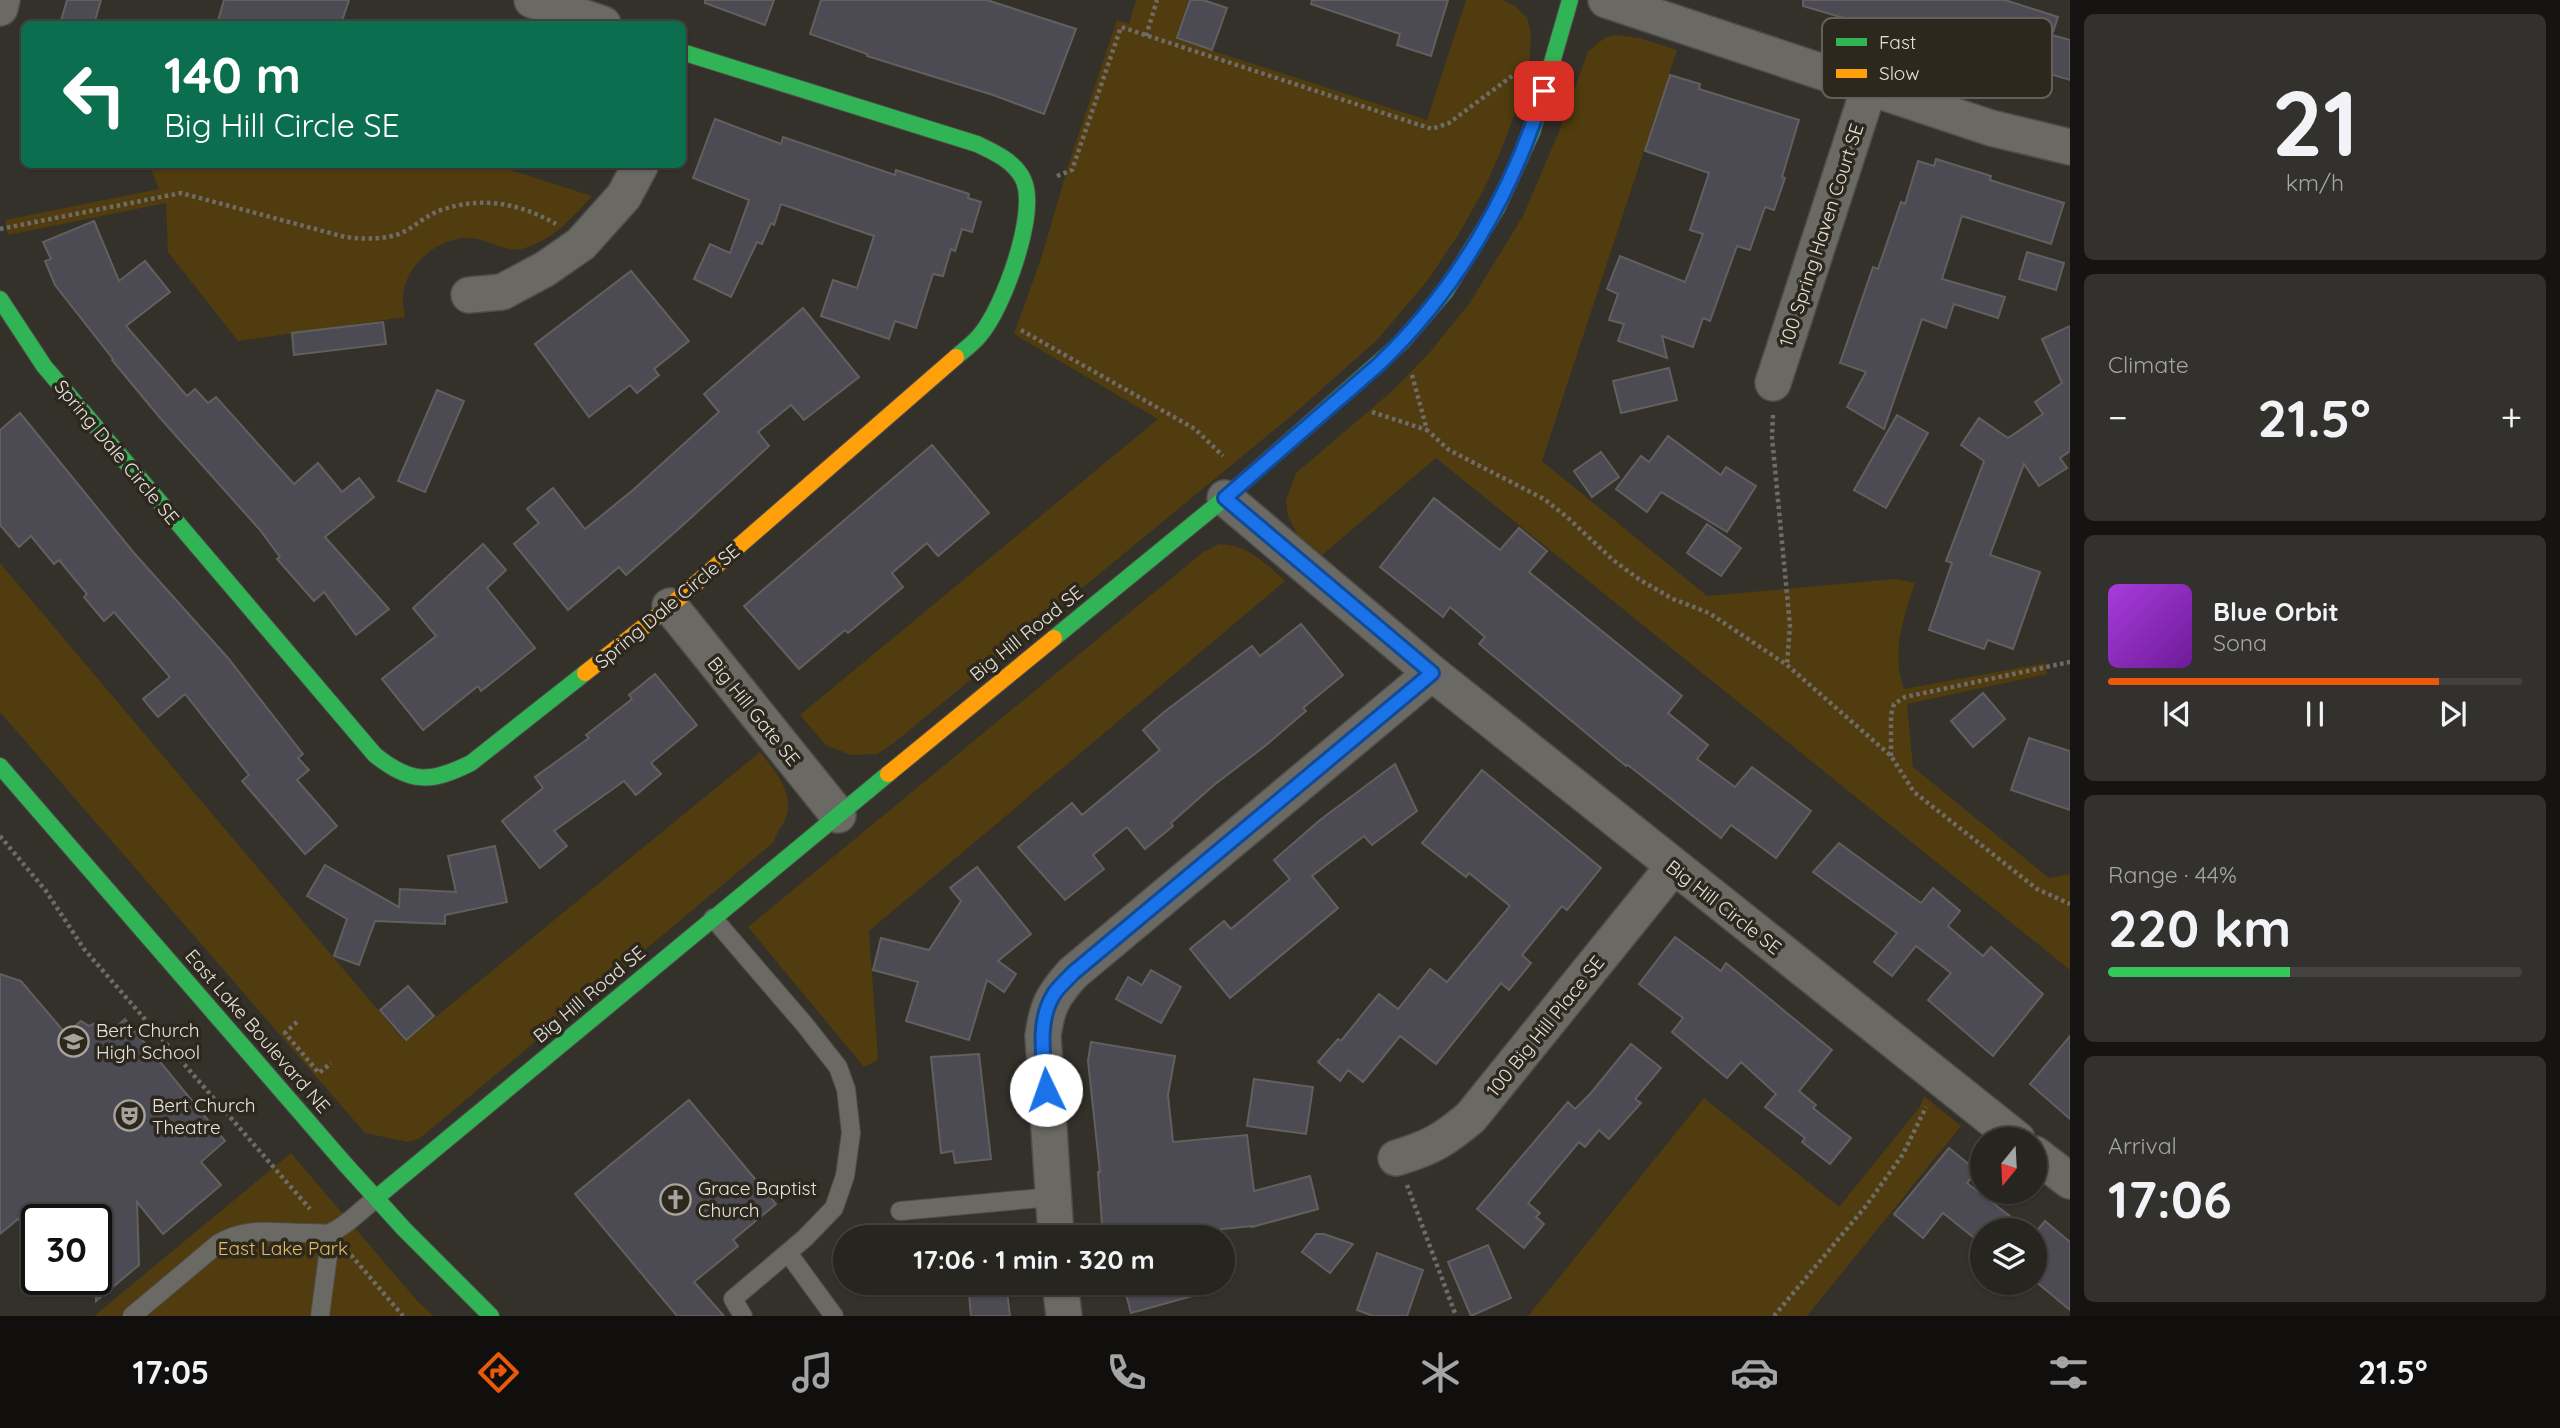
<!DOCTYPE html>
<meta charset="utf-8">
<style>
body{margin:0;font-family:Quicksand,sans-serif;background:#33312d;color:#f1f3f6;height:100vh;display:flex;flex-direction:column;font-size:26px;white-space:nowrap}
*{box-sizing:border-box;margin:0}
p{font-size:23px;color:#a4a5a5}
.icon{flex:none;width:38px;height:38px;fill:none;stroke:currentColor;stroke-width:2;stroke-linecap:round;stroke-linejoin:round}
.map{position:relative;flex:1;overflow:hidden}
.drawer{display:flex;flex-direction:column;gap:14px;padding:14px;background:#151412;width:490px}
.drawer>*{flex:none}
.guide{position:absolute;left:21px;top:21px;width:665px;height:147px;border-radius:10px;box-shadow:0 2px 5px #0004,0 0 0 2px #43423e;background:#0b6e4f;color:#fff;overflow:hidden}
.needle{width:46px;rotate:198deg}
.tools{position:absolute;left:1970px;top:1127px;display:grid;gap:14px}
.tools a{display:grid;place-items:center;width:77px;height:77px;border-radius:50%;background:#272520;box-shadow:0 2px 5px #0004,0 0 0 2px #43423e;font-size:35px}
.speed{position:absolute;left:21px;top:1204px;display:flex;gap:14px;font-size:35px;font-weight:700;text-align:center}
.speed>*{display:grid;place-content:center;width:91px;height:91px;border-radius:50%;background:#272520;box-shadow:0 2px 5px #0004,0 0 0 2px #43423e;line-height:1}
.speed .limit{border:4px solid #111;border-radius:10px;background:#fff;color:#111}
.pin{position:absolute;display:grid;place-items:center;width:60px;height:60px;color:#fff;margin:-30px;border-radius:14px;box-shadow:0 4px 10px #0006}
.me{position:absolute;width:77px;margin:-38px;rotate:357deg;stroke-linejoin:round;filter:drop-shadow(0 0 5px #0008)}
.turn{display:flex;align-items:center;gap:24px;height:147px;padding:0 28px;font-size:32px}
.turn .icon{width:91px;height:91px;stroke-width:2.5}
.turn b{display:block;font-size:49px;line-height:60px}
.big{font-size:52px;font-weight:700;line-height:1.1}
.drawer .card{flex:1;display:flex;flex-direction:column;justify-content:center;gap:10px;min-width:0;padding:0 24px;border-radius:10px;background:#33312d}
.drawer .dial{align-items:center;gap:0}
.dial b{font-size:91px;line-height:1}
.song{display:flex;align-items:center;gap:21px}
.cover{width:84px;height:84px;border-radius:10px;background:linear-gradient(135deg,hsl(280 70% 55%),hsl(280 70% 35%))}
.played{height:7px;border-radius:4px;background:linear-gradient(90deg,#ea580c 80%,#43423e 80%)}
.keys{display:flex;justify-content:space-around;direction:ltr}
.heat{display:flex;justify-content:space-between;align-items:center;font-size:38px;direction:ltr}
.charge{height:10px;border-radius:5px;background:linear-gradient(90deg,#34c759 44%,#43423e 0)}
.trip{position:absolute;left:833px;top:1225px;width:402px;height:70px;border-radius:35px;background:#272520;box-shadow:0 2px 5px #0004,0 0 0 2px #43423e;font-weight:700;line-height:70px;text-align:center}
.dock{display:flex;height:112px;justify-content:space-around;align-items:center;background:#100f0d;color:#a4a5a5}
.dock .icon{width:49px;height:49px}
.dock .current{color:#ea580c}
.dock b{font-size:32px;color:#f1f3f6}
main{display:flex;flex:1;min-height:0}
.map>svg:first-child{display:block}
.green{fill:#503c0e}
.building{fill:#4c4a53;stroke:#61605f;stroke-width:2}
.lines{fill:none;stroke-linecap:round;stroke-linejoin:round}
.lane-casing{stroke:#504d48;stroke-width:20}
.street-casing{stroke:#504d48;stroke-width:38}
.fast-casing{stroke:#504d48;stroke-width:18}
.slow-casing{stroke:#504d48;stroke-width:18}
.path{stroke:#6f6c68;stroke-width:4.5;stroke-dasharray:3.5 3.5;stroke-linecap:butt}
.lane{stroke:#6b6964;stroke-width:18}
.street{stroke:#6b6964;stroke-width:35}
.fast{stroke:#30b455;stroke-width:16}
.slow{stroke:#ff9f0a;stroke-width:16}
.route-casing{stroke:#114b97;stroke-width:18}
.route{stroke:#1a73e8;stroke-width:12}
.labels{text-anchor:middle;stroke-width:7;stroke-linejoin:round;paint-order:stroke}
.street-label{font-size:19px;fill:#e6e2db;stroke:#2d281e}
.poi-label{font-size:19px;fill:#e6e2db;stroke:#2d281e;text-anchor:start}
.park-label{font-size:19px;fill:#e8bb5d;stroke:#2d281e}
.key{fill:#2d281e;stroke:#646057;stroke-width:2}
.key-label{font-size:19px;fill:#e6e2db}
</style>
<main>
<div class="map">
<svg width="2070" height="1316" viewBox="0 0 2070 1316">
<rect width="100%" height="100%" fill="#34312b"/>
<g class="green">
<path d="M1136 0H1188L1176 39 1427 120 1466 0H1503L1515 6 1527 18 1531 32 1529 73 1503 146 1483 191 1457 237 1427 281 1378 339 1296 412 895 742 877 754 851 755 826 745 800 715 1158 419 1014 334 1041 259 1070 160 1117 20 1129 24Z"/>
<path d="M1615 35 1639 38 1677 50 1542 461 1707 596 1896 579 1915 583C1903 618 1891 653 1904 689L2046 663 2047 674 1907 704 1913 767 2049 878 2070 874V970L1436 458 1322 555 1297 534 1288 516 1286 500 1296 473 1391 392 1430 352 1469 304 1523 216 1558 134 1588 51 1606 37Z"/>
<path d="M149 164 495 165 592 196C573 217 553 240 525 248 509 253 492 242 477 239 445 232 406 262 403 295 402 302 404 310 405 317L238 341 168 252 166 203 8 235 5 220 159 189Z"/>
<path d="M1219 544C1249 545 1264 563 1285 581L869 931 878 1060 864 1067 748 927 1202 553Z"/>
<path d="M0 563 405 1042 760 752C776 772 797 795 784 822 780 830 775 834 774 842L420 1138 408 1142 365 1133 0 712Z"/>
<path d="M1924 1096 1961 1126 1807 1316H1528L1704 1098 1839 1207 1919 1108Z"/>
<path d="M291 1153 419 1303 434 1316H94Z"/>
</g>
<g class="building">
<path d="M67 0H101L94 24H60Z"/>
<path d="M224 0H349L341 24H217Z"/>
<path d="M705 0H774L765 25 705 3Z"/>
<path d="M821 0H987L1076 29 1044 114 993 95 867 56V54L810 34Z"/>
<path d="M1190 0H1203L1227 8 1212 50 1177 38Z"/>
<path d="M1312 0H1448L1431 56 1397 45 1400 34 1311 4Z"/>
<path d="M1803 0H2005L2058 17 2052 35 2070 40V80L2024 66 2025 60 1940 34 1935 43 1882 25 1881 29 1803 6Z"/>
<path d="M1670 75 1700 84 1699 89 1799 120 1782 177 1785 178 1774 210 1765 207 1750 250 1737 246 1710 321 1703 318 1693 347 1662 336 1667 358 1618 341 1624 324 1609 320 1618 294 1607 289 1620 256 1685 282 1703 234 1690 230 1709 173 1645 151Z"/>
<path d="M715 119 781 144 783 137 895 175 896 170 969 194 968 198 981 202 972 232 962 229 955 251 951 249 943 276 933 274 916 328 895 321 889 339 821 316 833 280 857 288 874 236 781 204 774 225 771 223 762 244 757 242 731 297 694 279 710 244 730 253 749 200 693 178Z"/>
<path d="M1936 159 1991 176 1990 180 2064 203 2051 244 1962 216 1942 279 2005 297 1998 318 1954 304 1946 328 1922 319 1884 429 1847 407 1866 372 1840 363 1873 267 1878 269 1901 202 1905 204 1918 161 1934 166Z"/>
<path d="M94 221 119 281 145 261 170 292 126 326 187 396 195 389 208 403 216 397 294 484 318 463 342 492 359 478 374 497 325 537 389 609 356 635 324 592 314 601 277 559 280 557 260 530 161 419 112 360 113 359 55 285 45 261 51 259 43 242Z"/>
<path d="M2027 252 2064 263 2056 290 2019 279Z"/>
<path d="M631 271 689 341 654 369 659 375 637 393 630 385 589 417 535 344Z"/>
<path d="M803 308 859 377 804 420 791 405 758 432 769 446 683 525 626 575 619 567 568 610 514 544 539 523 527 509 553 488 585 529 633 490 719 412 704 394Z"/>
<path d="M383 322 386 344 294 355 292 333Z"/>
<path d="M2070 326V451L2060 458 2067 468 2039 486 2024 464 1990 555 2040 572 2013 649 1988 640 1984 649 1929 630 1952 563 1946 561 1984 461 1961 445 1979 418 2008 438 2043 414 2035 402 2062 383 2042 339Z"/>
<path d="M1669 368 1677 400 1621 413 1613 381Z"/>
<path d="M437 390 464 401 425 492 398 481Z"/>
<path d="M20 413 134 553 228 658 303 754 298 758 309 770 297 780 337 826 305 854 242 781 249 775 185 694 158 717 143 699 170 677 114 612 104 621 84 597 87 594 59 560 54 564 31 536 19 547 0 525V430Z"/>
<path d="M1897 415 1928 433 1886 508 1854 490Z"/>
<path d="M1668 436 1721 475 1726 467 1756 486 1727 532 1661 492 1647 512 1616 489 1641 456 1649 462Z"/>
<path d="M932 445 989 513 938 556 927 543 892 573 903 587 848 633 845 630 799 669 744 606Z"/>
<path d="M1601 452 1619 477 1592 497 1574 471Z"/>
<path d="M1434 498 1500 550 1519 528 1547 551 1529 572 1682 696 1668 713 1708 745 1697 759 1735 787 1752 767 1811 811 1776 858 1731 825 1721 838 1628 765 1626 766 1479 644 1485 637 1450 607 1443 617 1380 567Z"/>
<path d="M1707 524 1741 548 1721 576 1687 553Z"/>
<path d="M483 544 506 570 487 588 535 648 481 691 478 686 423 730 382 679 436 636 413 608Z"/>
<path d="M1301 624 1343 675 1303 708 1306 711 1265 746 1214 785 1171 823 1173 826 1145 849 1127 827 1093 855 1104 869 1065 900 1018 847 1072 803 1082 815 1160 750 1143 730 1164 712 1252 646 1260 656Z"/>
<path d="M655 674 697 725 651 763 661 774 636 795 624 781 554 831 567 846 540 868 502 821 543 788 535 777 589 738 586 735 632 699 629 695Z"/>
<path d="M1983 693 2005 719 1973 747 1951 721Z"/>
<path d="M2029 738 2070 751V810L2011 790Z"/>
<path d="M1395 764 1417 811 1372 845 1364 836 1312 876 1338 908 1230 998 1190 949 1224 921 1231 929 1290 879 1274 860 1320 820Z"/>
<path d="M1482 770 1601 868 1567 910 1562 906 1522 955 1531 963 1509 990 1501 983 1436 1064 1400 1036 1363 1082 1348 1070 1340 1081 1318 1062 1338 1039 1341 1041 1379 994 1398 1009 1430 969 1447 982 1510 906 1469 873 1466 877 1422 843Z"/>
<path d="M1839 843 1921 903 1933 888 1960 911 1948 926 1983 956 1991 947 2043 994 1993 1056 1928 1000 1951 973 1916 946 1892 976 1874 962 1897 933 1813 872Z"/>
<path d="M495 846 507 902 445 915V924L375 921 359 965 334 956 347 919 307 896 325 865 399 907 400 889 456 892 448 856Z"/>
<path d="M977 867 1031 934 998 961 1016 974 1004 992 987 980 969 1040 906 1021 918 982 873 970 881 938 929 950 961 901 950 888Z"/>
<path d="M1675 937 1721 971 1726 963 1832 1050 1799 1091 1816 1105 1813 1108 1851 1138 1830 1164 1802 1142 1805 1138 1765 1107 1776 1094 1741 1062 1727 1078 1672 1032 1683 1018 1639 984Z"/>
<path d="M1151 970 1181 987 1161 1023 1116 999 1128 977 1142 985Z"/>
<path d="M0 974 21 981 66 1034 81 1021 89 1026 98 1022 109 1034 125 1019 225 1141 201 1162 221 1185 163 1234 137 1202 139 1265 96 1301V1220H37V1240L18 1219 0 1234Z"/>
<path d="M408 986 434 1016 406 1040 380 1010Z"/>
<path d="M2070 1036V1119L2030 1084Z"/>
<path d="M1091 1042 1175 1056 1168 1095 1173 1142 1247 1135 1254 1191 1310 1176 1318 1209 1252 1227V1226L1143 1237H1103L1098 1172H1100L1088 1061Z"/>
<path d="M1631 1044 1661 1068 1635 1099 1641 1103 1609 1139 1599 1130 1585 1147 1579 1142 1528 1203 1540 1213 1536 1217 1544 1224 1524 1248 1477 1209 1568 1102 1575 1109 1590 1094Z"/>
<path d="M979 1054 991 1159 955 1163 953 1151 941 1153 931 1057Z"/>
<path d="M1254 1079 1313 1087 1306 1134 1247 1126Z"/>
<path d="M689 1100 776 1204 733 1240 738 1246 694 1282 724 1316H677L575 1194Z"/>
<path d="M1949 1148 1977 1171 1967 1183 2028 1230H1983V1245L1943 1213 1923 1238 1894 1214Z"/>
<path d="M2045 1221 2070 1242V1310L2035 1281V1233Z"/>
<path d="M1316 1234H1324L1353 1244 1330 1273 1302 1252Z"/>
<path d="M1488 1245 1511 1298 1471 1316 1448 1262Z"/>
<path d="M1377 1253 1423 1270 1407 1316H1373L1357 1310Z"/>
<path d="M968 1283H1006L1010 1316H971Z"/>
<path d="M1123 1283H1213L1214 1290 1131 1313Z"/>
</g>
<g class="lines">
<defs>
<g id="lane">
<path d="M713 918 805 1025 838 1067 846 1089 851 1133 845 1176 834 1208 805 1238 733 1299 743 1316"/>
<path d="M900 1211 1052 1197"/>
<path d="M788 1253 834 1316"/>
<path d="M132 1316 219 1243C251 1225 276 1234 310 1233 317 1233 327 1235 332 1232 346 1226 364 1208 376 1198"/>
<path d="M320 1316 331 1233"/>
</g>
<g id="street">
<path d="M532 0 603 24"/>
<path d="M1606 0 1991 128 2070 147"/>
<path d="M0 8 2 0"/>
<path d="M469 295 502 292 545 269 581 244 624 196 641 164"/>
<path d="M1773 383 1869 88"/>
<path d="M1225 498 1432 673 2017 1139"/>
<path d="M670 606 838 815"/>
<path d="M2035 1154 2070 1181"/>
<path d="M1396 1158C1430 1148 1444 1140 1471 1117L1673 867"/>
<path d="M1056 1237 1043 1036C1047 1006 1053 995 1073 973L1432 673"/>
<path d="M1060 1283 1064 1316"/>
</g>
<g id="fast">
<path d="M682 52 977 144C994 152 1014 161 1023 179 1039 211 1003 309 980 335 974 343 964 350 956 357"/>
<path d="M0 299 44 366 375 755C411 784 431 783 471 763L585 673"/>
<path d="M1054 638 1225 498 1402 342 1445 292 1497 208 1532 132 1570 0"/>
<path d="M0 766 345 1164 404 1229 491 1316"/>
<path d="M376 1198 888 774"/>
</g>
<g id="slow">
<path d="M585 673 670 606 956 357"/>
<path d="M888 774 1054 638"/>
</g>
</defs>
<use href="#lane" class="lane-casing"/>
<use href="#street" class="street-casing"/>
<use href="#fast" class="fast-casing"/>
<use href="#slow" class="slow-casing"/>
<g class="path">
<path d="M1146 36 1157 0"/>
<path d="M1057 176 1072 170 1121 27 1432 129 1449 123 1512 76"/>
<path d="M0 229 181 193 345 237C363 239 381 240 399 234 414 228 426 215 441 210 482 196 519 203 556 224"/>
<path d="M1021 330 1195 429 1223 456"/>
<path d="M1412 375 1427 430 1449 450 1544 499 1567 517 1613 560 1640 580 1673 599 1709 613 1787 665 1891 756 1914 792 2037 889 2070 904"/>
<path d="M1372 412 1427 430"/>
<path d="M1773 415 1772 437 1790 626 1787 664"/>
<path d="M1891 756V715L1894 704 1905 697 2070 662"/>
<path d="M0 836 46 891 84 949 310 1209"/>
<path d="M297 1022 285 1033 319 1073 331 1063"/>
<path d="M1407 1185 1456 1316"/>
<path d="M351 1255 403 1316"/>
<path d="M1774 1316 1866 1206 1903 1154 1926 1107"/>
</g>
<use href="#lane" class="lane"/>
<use href="#street" class="street"/>
<use href="#fast" class="fast"/>
<use href="#slow" class="slow"/>
</g>
<g class="lines">
<defs>
<path id="route" d="M1046 1090C1044 1059 1036 1022 1054 994 1058 987 1067 980 1073 973L1432 673 1225 498 1378 365C1457 290 1512 194 1544 91"/>
</defs>
<use href="#route" class="route-casing"/>
<use href="#route" class="route"/>
</g>
<defs>
<symbol id="school-ring" viewBox="-11 -11 22 22"><circle r="9.5" fill="#2d281e" stroke="#a8a49d" stroke-width="1.5"/><path d="M0-5L7-2L0 1L-7-2ZM-4 1L0 2.5L4 1V4Q0 6-4 4Z" fill="#a8a49d"/></symbol>
<symbol id="theatre-ring" viewBox="-11 -11 22 22"><circle r="9.5" fill="#2d281e" stroke="#a8a49d" stroke-width="1.5"/><path d="M-5-5.5Q0-4 5-5.5V0Q5 5 0 6Q-5 5-5 0ZM-3.3-2.5H-1v1.5H-3.3ZM1-2.5H3.3v1.5H1ZM-2.8 1Q0 5.5 2.8 1Z" fill="#a8a49d"/></symbol>
<symbol id="church-ring" viewBox="-11 -11 22 22"><circle r="9.5" fill="#2d281e" stroke="#a8a49d" stroke-width="1.5"/><path d="M-1.2-6h2.4v3.5h3.3v2.4h-3.3V6h-2.4V-.1h-3.3v-2.4h3.3Z" fill="#a8a49d"/></symbol>
</defs>
<g fill-rule="evenodd">
<use href="#school-ring" x="56" y="1024" width="35" height="35"/>
<use href="#theatre-ring" x="112" y="1098" width="35" height="35"/>
<use href="#church-ring" x="658" y="1182" width="35" height="35"/>
</g>
<g class="labels">
<g class="street-label">
<text transform="translate(1821 235) rotate(-72)" y="7">100 Spring Haven Court SE</text>
<text transform="translate(117 452) rotate(50)" y="7">Spring Dale Circle SE</text>
<text transform="translate(667 606) rotate(-40)" y="7">Spring Dale Circle SE</text>
<text transform="translate(1026 633) rotate(-39)" y="7">Big Hill Road SE</text>
<text transform="translate(754 711) rotate(51)" y="7">Big Hill Gate SE</text>
<text transform="translate(1724 907) rotate(38)" y="7">Big Hill Circle SE</text>
<text transform="translate(589 994) rotate(-40)" y="7">Big Hill Road SE</text>
<text transform="translate(1545 1026) rotate(-51)" y="7">100 Big Hill Place SE</text>
<text transform="translate(258 1031) rotate(49)" y="7">East Lake Boulevard NE</text>
</g>
<g class="poi-label">
<text x="96" y="1037">Bert Church<tspan x="96" dy="22">High School</tspan></text>
<text x="152" y="1112">Bert Church<tspan x="152" dy="22">Theatre</tspan></text>
<text x="698" y="1195">Grace Baptist<tspan x="698" dy="22">Church</tspan></text>
</g>
<g class="park-label">
<text x="283" y="1255">East Lake Park</text>
</g>
</g>
<rect x="1822" y="18" width="230" height="80" rx="10" class="key"/>
<rect x="1836" y="38" width="31" height="8" fill="#30b455"/>
<rect x="1836" y="69" width="31" height="9" fill="#ff9f0a"/>
<g class="key-label">
<text x="1879" y="49">Fast</text>
<text x="1879" y="80">Slow</text>
</g>
</svg>
<div class="tools">
<a><svg class="needle" viewBox="-14 -14 28 28"><path d="M0-13l5 13h-10z" fill="#e53935"/><path d="M0 13l5-13h-10z" fill="#a4a5a5"/></svg></a>
<a><svg class="icon" aria-label="layers" viewBox="0 0 24 24"><path d="M12 4l9 5-9 5-9-5zM3 14l9 5 9-5"/></svg></a>
</div>
<div class="speed"><div class="limit">30</div></div>
<div class="pin" style="left:1544px;top:91px;background:#d93025"><svg class="icon" aria-label="arrive" viewBox="0 0 24 24"><path d="M6 21V4h12l-3 4 3 4H6"/></svg></div>
<svg class="me" style="left:1046px;top:1090px" viewBox="-20 -20 40 40"><circle r="19" fill="#fff"/><path d="M0-13L10 11 0 6-10 11z" fill="#1a73e8"/></svg>
<div class="trip">17:06 · 1 min · 320 m</div>
<div class="guide">
<div class="turn"><svg class="icon" aria-label="left" viewBox="0 0 24 24"><path d="M17 20v-9H6M10 6l-5 5 5 5"/></svg><div><b>140 m</b>Big Hill Circle SE</div></div>
</div>
</div>
<section class="drawer">
<div class="card dial"><b>21</b><p>km/h</p></div>
<div class="card"><p>Climate</p>
<div class="heat"><a>−</a><b class="big">21.5°</b><a>+</a></div>
</div>
<div class="card">
<div class="song"><i class="cover"></i><div><b>Blue Orbit</b><p>Sona</p></div></div>
<div class="played"></div>
<div class="keys"><svg class="icon" aria-label="previous" viewBox="0 0 24 24"><path d="M18 5L8 12l10 7zM5 5v14"/></svg><svg class="icon" aria-label="pause" viewBox="0 0 24 24"><path d="M8 5v14M16 5v14"/></svg><svg class="icon" aria-label="next" viewBox="0 0 24 24"><path d="M6 5l10 7-10 7zM19 5v14"/></svg></div>
</div>
<div class="card"><p>Range · 44%</p><b class="big">220 km</b><div class="charge"></div></div>
<div class="card"><p>Arrival</p><b class="big">17:06</b></div>
</section>
</main>
<nav class="dock">
<b>17:05</b>
<svg class="icon current" aria-label="directions" viewBox="0 0 24 24"><path d="M12 3l9 9-9 9-9-9zM9 14v-3h6M13 9l2 2-2 2"/></svg>
<svg class="icon" aria-label="music" viewBox="0 0 24 24"><path d="M9 18V5l10-2v13"/><circle cx="6" cy="18" r="3"/><circle cx="16" cy="16" r="3"/></svg>
<svg class="icon" aria-label="phone" viewBox="0 0 24 24"><path d="M5 4h4l2 5-3 2q2 4 5 5l2-3 5 2v4C11 20 4 13 5 4z"/></svg>
<svg class="icon" aria-label="climate" viewBox="0 0 24 24"><path d="M12 3v18M4 7l16 10M4 17L20 7"/></svg>
<svg class="icon" aria-label="car" viewBox="0 0 24 24"><path d="M5 17H2v-5l4-1 3-4h7l3 4 3 1v5h-3M9 17h6M6 11h13"/><circle cx="7" cy="17" r="2"/><circle cx="17" cy="17" r="2"/></svg>
<svg class="icon" aria-label="filters" viewBox="0 0 24 24"><path d="M4 7h16M4 17h16"/><circle cx="9" cy="7" r="2"/><circle cx="15" cy="17" r="2"/></svg>
<b>21.5°</b>
</nav>
